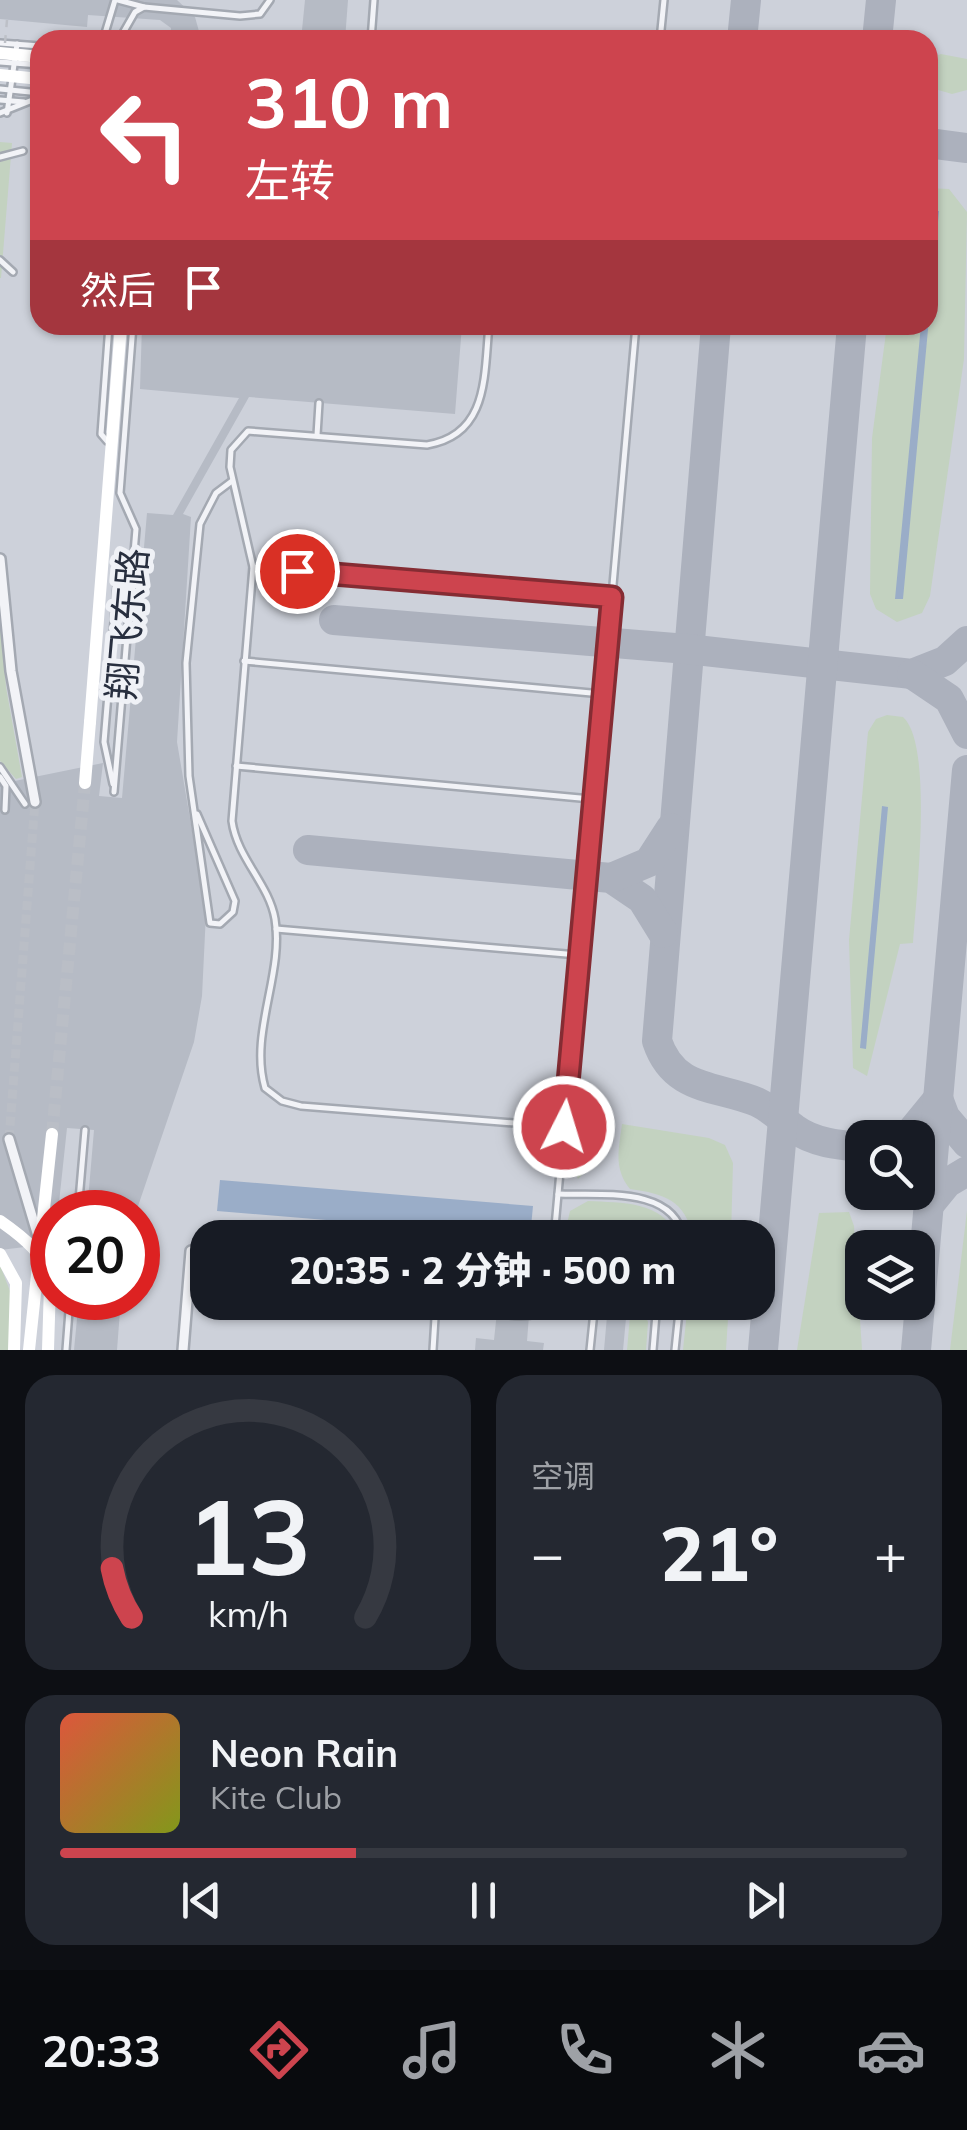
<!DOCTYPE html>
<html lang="zh">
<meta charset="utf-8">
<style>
body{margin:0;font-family:Mulish,"Noto Sans SC",sans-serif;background:#242831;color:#f1f3f6;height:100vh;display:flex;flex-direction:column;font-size:38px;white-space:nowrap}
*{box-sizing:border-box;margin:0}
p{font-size:32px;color:#9ea1a6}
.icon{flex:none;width:55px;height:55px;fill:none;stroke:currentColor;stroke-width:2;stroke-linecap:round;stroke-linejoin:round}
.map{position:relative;height:1350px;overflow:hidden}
.details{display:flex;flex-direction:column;gap:25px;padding:25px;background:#0d0f14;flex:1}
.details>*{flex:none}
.top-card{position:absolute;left:30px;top:30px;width:908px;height:305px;border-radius:30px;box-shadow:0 2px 8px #0004;background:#cd444e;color:#fff;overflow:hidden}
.fabs{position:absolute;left:845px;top:1120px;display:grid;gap:20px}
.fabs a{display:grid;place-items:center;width:90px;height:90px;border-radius:20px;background:#171b24;box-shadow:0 2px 8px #0004;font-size:50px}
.speed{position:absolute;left:30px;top:1190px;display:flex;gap:20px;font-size:50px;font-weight:700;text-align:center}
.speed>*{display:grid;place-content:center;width:130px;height:130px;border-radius:50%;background:#171b24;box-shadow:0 2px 8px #0004;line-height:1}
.speed .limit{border:15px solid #d22;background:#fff;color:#111}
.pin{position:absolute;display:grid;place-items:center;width:85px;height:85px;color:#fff;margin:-42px;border:5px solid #fff;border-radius:50%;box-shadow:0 2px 10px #0007}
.me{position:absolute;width:110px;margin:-55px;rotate:5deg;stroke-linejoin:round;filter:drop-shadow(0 0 8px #0008)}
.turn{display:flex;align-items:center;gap:35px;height:210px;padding:0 50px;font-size:45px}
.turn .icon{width:130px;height:130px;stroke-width:2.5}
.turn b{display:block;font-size:70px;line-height:85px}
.then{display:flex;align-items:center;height:95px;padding:0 50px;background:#0003;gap:20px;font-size:38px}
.big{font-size:75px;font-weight:800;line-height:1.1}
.details .card{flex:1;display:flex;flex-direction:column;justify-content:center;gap:15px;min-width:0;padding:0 35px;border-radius:30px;background:#242831}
.details .dial{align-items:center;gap:0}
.dial svg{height:260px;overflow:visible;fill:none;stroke:#363941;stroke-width:7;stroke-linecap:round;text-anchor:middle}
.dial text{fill:#f1f3f6;stroke:none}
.song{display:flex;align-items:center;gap:30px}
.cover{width:120px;height:120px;border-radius:15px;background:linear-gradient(135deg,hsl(10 70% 55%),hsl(70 70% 35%))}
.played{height:10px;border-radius:5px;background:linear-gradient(90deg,#cd444e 35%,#363941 35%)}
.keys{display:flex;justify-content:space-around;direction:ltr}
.heat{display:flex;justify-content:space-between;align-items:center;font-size:55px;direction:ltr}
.details .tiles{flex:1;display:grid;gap:25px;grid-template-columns:1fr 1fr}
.card:last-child{grid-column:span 2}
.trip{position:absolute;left:190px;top:1220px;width:585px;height:100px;border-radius:30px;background:#171b24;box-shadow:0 2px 8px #0004;font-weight:800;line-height:100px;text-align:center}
.tabs{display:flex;height:160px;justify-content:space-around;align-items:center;background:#090b0e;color:#9ea1a6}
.tabs .icon{width:70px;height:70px}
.tabs .current{color:#cd444e}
.tabs b{font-size:45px;color:#f1f3f6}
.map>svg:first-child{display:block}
.built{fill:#cdd1da;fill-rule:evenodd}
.green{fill:#c3d2c0}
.water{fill:#9aadc8}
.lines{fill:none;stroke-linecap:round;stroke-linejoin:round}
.taxiway{stroke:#acb1bd;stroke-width:30}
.building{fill:#b6bbc5}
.street-tunnel{stroke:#babec6;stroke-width:9;stroke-dasharray:9 4.5;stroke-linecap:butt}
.secondary-tunnel{stroke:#babec6;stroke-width:12;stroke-dasharray:12 6;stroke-linecap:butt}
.lane-casing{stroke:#a4a9b2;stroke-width:10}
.street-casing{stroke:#a4a9b2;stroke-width:14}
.lane{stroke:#f2f3f7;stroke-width:5}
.street{stroke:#f2f3f7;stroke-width:9}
.secondary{stroke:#fff;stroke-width:12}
.path-bridge{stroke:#bdc0c7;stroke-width:2.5;stroke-dasharray:8 8;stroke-linecap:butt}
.secondary-bridge{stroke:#fff;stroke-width:12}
.route-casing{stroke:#852c33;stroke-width:25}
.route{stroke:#cd444e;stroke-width:18}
.labels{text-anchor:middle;stroke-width:10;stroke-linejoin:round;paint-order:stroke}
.street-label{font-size:38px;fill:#282f3f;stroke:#eff1f6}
</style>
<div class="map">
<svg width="967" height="1350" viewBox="0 0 967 1350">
<rect width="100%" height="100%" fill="#dfe2e8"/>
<path class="built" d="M0 0H967V1350H0ZM40 40H928V325H40ZM862 1138H918V1192H862ZM52 1212H138V1298H52ZM208 1238H758V1302H208ZM862 1248H918V1302H862Z"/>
<g class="green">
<path d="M941 54 967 59V90L952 94 928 87V59Z"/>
<path d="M0 142 12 143 1 278H0Z"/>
<path d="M928 188 949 189 967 212 964 359 930 596 922 613 897 622 876 609 870 594 872 438 887 325H928Z"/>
<path d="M0 598 6 687 22 777 16 779 0 761Z"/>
<path d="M887 715 903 717C934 744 916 900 913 943L900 944 867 1076 853 1068 849 940 868 732 876 719Z"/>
<path d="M575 1115 604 1117 600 1156 578 1179 571 1161Z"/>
<path d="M622 1124 709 1138 725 1145 733 1163 731 1237H693C685 1200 665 1194 630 1189 613 1168 619 1148 622 1124Z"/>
<path d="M588 1201C621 1203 663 1200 677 1237H564L570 1211Z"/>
<path d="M967 1211V1350H950Z"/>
<path d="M849 1212 854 1226 862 1350H797L819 1213Z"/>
<path d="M0 1265 18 1312 14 1350H0Z"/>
<path d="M608 1302 640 1303 648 1322 646 1350H627L630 1316 601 1313Z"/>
<path d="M688 1302 729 1303 726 1350H683Z"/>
</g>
<g class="water">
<path d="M932 211H939L903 599H895L921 325H928Z"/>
<path d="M882 806 888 807 866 1049 860 1048Z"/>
<path d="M220 1180 533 1206 530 1237 217 1211Z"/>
</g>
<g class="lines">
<g class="taxiway">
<path d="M742 40 746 0"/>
<path d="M877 40 881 0"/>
<path d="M928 143 967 148"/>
<path d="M716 325 657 1041C674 1092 716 1085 757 1102 772 1109 782 1120 795 1129 814 1143 840 1145 862 1147"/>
<path d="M334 620 687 649 912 674 945 661 967 641"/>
<path d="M912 674 949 699 967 734"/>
<path d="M308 850 611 878 642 899 663 933"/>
<path d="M611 878 649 862 671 828"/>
<path d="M939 1101 945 1117 967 1143"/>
<path d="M906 1138 938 1099"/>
<path d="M929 1205 947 1183 967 1171"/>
<path d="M763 1350 852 325"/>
<path d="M916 1350 967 770"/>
</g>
</g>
<g class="building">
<path d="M0 0H177L195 17 200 35 237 40H170L171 28 160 20 88 15 87 27 0 19Z"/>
<path d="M305 0H348L345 40H301Z"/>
<path d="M142 325H462L455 414 249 397 183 514 191 517 177 742 206 913 202 996 194 1042 136 1212H87L94 1130 67 1128 58 1212H52L50 1232 25 1247 0 1250V784L103 763 99 796 122 798 147 513 173 515 239 398 140 389Z"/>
<path d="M295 1224 317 1226 315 1238 294 1236Z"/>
<path d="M79 1298H121L117 1350H74Z"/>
<path d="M498 1302 530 1303 527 1341 544 1343 543 1350H475L476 1338 494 1340Z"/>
<path d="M607 1316 626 1318 623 1350H604Z"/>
</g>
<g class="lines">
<path class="street-tunnel" d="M9 1139 35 802"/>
<path class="secondary-tunnel" d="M52 1134 85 783"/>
<defs>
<g id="lane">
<path d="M118 0 144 7"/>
<path d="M103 40 115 0"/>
<path d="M119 40 135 12 144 7 240 16 260 14 270 0"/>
<path d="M371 40 374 0"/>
<path d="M660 40 664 0"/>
<path d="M0 43 40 46"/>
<path d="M0 62 40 65"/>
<path d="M0 89 40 93"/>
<path d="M0 100 24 102"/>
<path d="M0 113 40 97"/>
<path d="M7 113 17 44"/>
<path d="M0 157 23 151"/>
<path d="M0 260 13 272"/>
<path d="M489 325C484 375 489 435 427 445L248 431 231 450 230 467 253 567 612 597 554 1238"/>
<path d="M317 435 319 403"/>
<path d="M107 441 101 434 109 325"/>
<path d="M253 567 232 821C237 858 269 884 275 919 284 974 249 1033 265 1088L282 1101 301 1106 564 1127"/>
<path d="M612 596 636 325"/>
<path d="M244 661 602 694"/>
<path d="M236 766 591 799"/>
<path d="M0 767 25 804"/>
<path d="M0 777 6 786 5 810"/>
<path d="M113 784 104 742 119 562"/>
<path d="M114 792 136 529 120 493 133 325"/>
<path d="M197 814 235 901 233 912 220 924 210 923 189 776 186 663 200 524 216 493 232 481"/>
<path d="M276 929 578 955"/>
<path d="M558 1194C598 1196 675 1185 683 1238"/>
<path d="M78 1212 85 1130"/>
<path d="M216 1238H237"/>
<path d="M191 1251 208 1241"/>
<path d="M476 1302C516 1325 532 1316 574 1302"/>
<path d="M66 1350 70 1298"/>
<path d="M433 1350 436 1302"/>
<path d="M590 1350 595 1302"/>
<path d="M653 1350 657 1302"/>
<path d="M675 1350 680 1302"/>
</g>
<g id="street">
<path d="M0 559 11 671 35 802"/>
<path d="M9 1139 37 1233"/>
<path d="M183 1350 191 1251"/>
</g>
</defs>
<use href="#lane" class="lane-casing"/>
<use href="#street" class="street-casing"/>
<use href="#lane" class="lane"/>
<use href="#street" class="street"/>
<g class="secondary">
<path d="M85 783 90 722"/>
<path d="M0 1254 16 1283 14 1350"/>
<path d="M29 1350 52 1134"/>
<path d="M48 1350 52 1219"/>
</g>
<path class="path-bridge" d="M5 43 7 20"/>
<g class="secondary-bridge">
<path d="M0 53 40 57"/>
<path d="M0 75 40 79"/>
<path d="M90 722 121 325"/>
<path d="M0 1221C23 1237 46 1255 52 1283"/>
</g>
</g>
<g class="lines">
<defs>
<path id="route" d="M297 571 612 597 564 1127"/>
</defs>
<use href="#route" class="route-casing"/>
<use href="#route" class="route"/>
</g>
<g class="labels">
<g class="street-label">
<text transform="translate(128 624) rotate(-85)" y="13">翔飞东路</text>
</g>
</g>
</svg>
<div class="fabs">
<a><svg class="icon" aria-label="search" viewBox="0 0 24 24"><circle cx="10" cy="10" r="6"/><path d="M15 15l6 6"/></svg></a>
<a><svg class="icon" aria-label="layers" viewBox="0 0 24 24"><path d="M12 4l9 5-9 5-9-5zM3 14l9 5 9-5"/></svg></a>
</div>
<div class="speed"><div class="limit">20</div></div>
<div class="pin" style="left:297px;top:571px;background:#d93025"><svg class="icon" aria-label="arrive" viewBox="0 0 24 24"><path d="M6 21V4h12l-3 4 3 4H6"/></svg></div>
<svg class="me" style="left:564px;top:1127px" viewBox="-20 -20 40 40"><circle r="17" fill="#cd444e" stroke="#fff" stroke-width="3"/><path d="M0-11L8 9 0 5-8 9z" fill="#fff"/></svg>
<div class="trip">20:35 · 2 分钟 · 500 m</div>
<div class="top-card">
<div class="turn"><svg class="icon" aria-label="left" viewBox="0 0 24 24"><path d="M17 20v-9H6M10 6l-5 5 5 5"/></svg><div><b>310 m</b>左转</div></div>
<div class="then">然后<svg class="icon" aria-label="arrive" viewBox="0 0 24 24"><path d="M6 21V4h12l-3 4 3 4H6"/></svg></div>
</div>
</div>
<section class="details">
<div class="tiles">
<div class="card dial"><svg viewBox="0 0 100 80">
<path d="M14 69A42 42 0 1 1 86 69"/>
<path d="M14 69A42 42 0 0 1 8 54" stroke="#cd444e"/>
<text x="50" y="56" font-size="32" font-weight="700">13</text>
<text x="50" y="72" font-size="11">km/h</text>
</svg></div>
<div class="card"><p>空调</p>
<div class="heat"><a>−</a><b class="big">21°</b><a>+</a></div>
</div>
<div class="card">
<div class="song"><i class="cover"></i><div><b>Neon Rain</b><p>Kite Club</p></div></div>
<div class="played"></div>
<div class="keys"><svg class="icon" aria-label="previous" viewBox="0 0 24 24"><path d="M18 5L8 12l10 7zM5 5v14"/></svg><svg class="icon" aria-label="pause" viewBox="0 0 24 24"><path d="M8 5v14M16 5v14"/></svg><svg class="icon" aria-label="next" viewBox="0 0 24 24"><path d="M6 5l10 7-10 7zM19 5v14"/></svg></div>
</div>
</div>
</section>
<nav class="tabs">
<b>20:33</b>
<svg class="icon current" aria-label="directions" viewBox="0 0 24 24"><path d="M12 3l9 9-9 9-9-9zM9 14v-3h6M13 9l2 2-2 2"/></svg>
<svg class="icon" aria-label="music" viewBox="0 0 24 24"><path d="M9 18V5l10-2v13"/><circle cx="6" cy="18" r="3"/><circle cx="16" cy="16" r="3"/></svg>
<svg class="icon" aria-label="phone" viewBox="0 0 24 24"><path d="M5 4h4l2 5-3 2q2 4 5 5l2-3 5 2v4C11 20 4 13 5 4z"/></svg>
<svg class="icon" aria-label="climate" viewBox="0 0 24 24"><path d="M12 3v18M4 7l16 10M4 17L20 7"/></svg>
<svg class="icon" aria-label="car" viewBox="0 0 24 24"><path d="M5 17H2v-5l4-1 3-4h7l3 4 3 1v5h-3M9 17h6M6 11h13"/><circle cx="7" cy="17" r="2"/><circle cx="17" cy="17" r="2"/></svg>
</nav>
